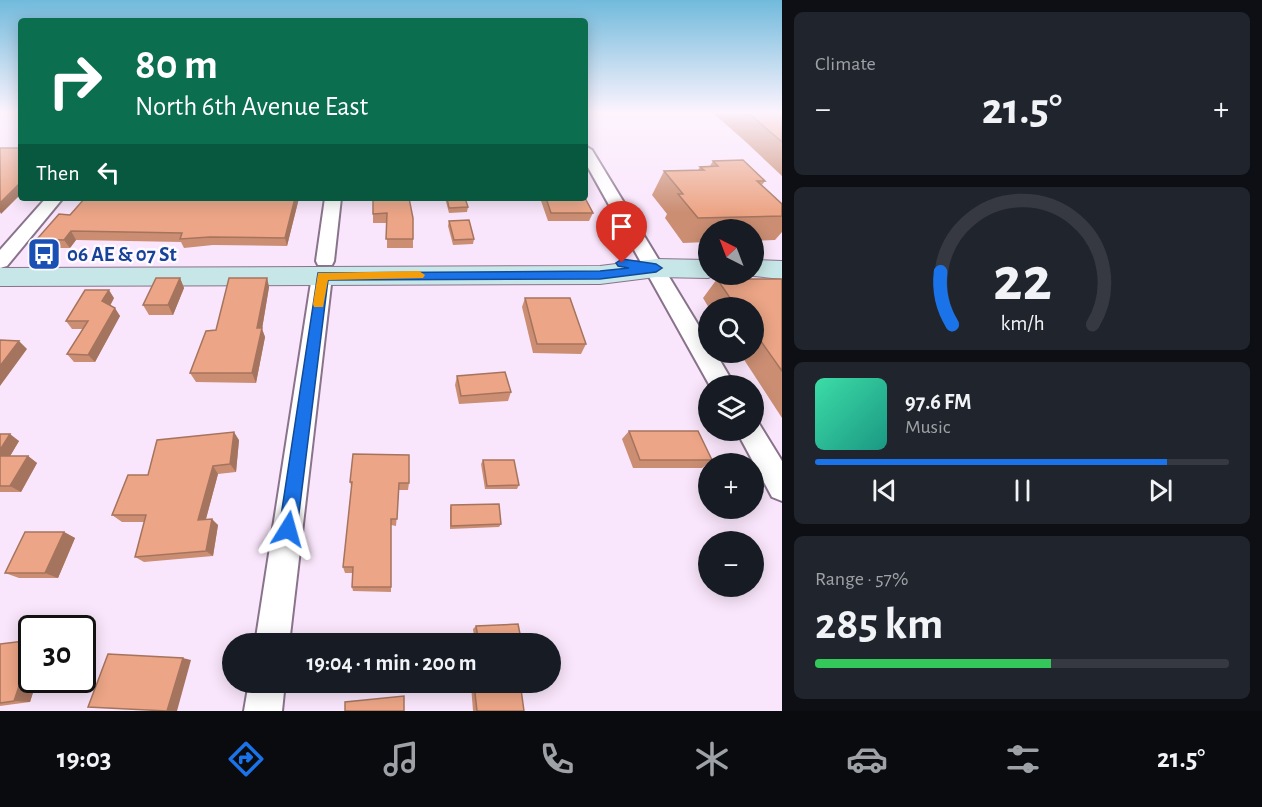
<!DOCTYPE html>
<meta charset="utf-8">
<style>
body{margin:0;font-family:"Alegreya Sans",sans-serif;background:#20242c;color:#f1f3f6;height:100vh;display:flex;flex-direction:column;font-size:22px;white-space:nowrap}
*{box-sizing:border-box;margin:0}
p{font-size:20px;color:#9ea1a6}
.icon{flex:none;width:33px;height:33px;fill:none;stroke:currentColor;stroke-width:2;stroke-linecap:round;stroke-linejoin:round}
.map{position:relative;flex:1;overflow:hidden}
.details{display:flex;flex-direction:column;gap:12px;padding:12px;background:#0d0f14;width:480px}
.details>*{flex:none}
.hud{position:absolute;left:18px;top:18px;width:570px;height:183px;border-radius:6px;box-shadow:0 3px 15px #0003;background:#0b6e4f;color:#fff;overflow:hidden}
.needle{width:39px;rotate:318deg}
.fabs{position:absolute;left:698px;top:219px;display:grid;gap:12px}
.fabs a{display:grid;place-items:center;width:66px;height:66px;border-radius:50%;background:#171b24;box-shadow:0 3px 15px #0003;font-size:30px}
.speed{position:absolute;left:18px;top:615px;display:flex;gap:12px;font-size:30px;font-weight:700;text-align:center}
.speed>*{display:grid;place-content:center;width:78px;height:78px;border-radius:50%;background:#171b24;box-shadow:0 3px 15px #0003;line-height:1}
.speed .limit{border:3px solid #111;border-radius:9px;background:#fff;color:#111}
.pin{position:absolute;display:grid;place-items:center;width:51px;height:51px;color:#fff;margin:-62px -26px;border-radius:50% 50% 50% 0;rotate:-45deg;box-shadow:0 0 6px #0007}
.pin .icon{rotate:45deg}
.me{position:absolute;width:66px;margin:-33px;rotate:8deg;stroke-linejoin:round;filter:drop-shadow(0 0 4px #0008)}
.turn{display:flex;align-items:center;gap:21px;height:126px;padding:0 18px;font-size:27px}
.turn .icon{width:78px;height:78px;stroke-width:2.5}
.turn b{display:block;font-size:42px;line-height:51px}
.then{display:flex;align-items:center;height:57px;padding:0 18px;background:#0003;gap:12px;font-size:22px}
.big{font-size:45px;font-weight:600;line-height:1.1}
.details .widget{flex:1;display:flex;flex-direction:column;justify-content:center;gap:9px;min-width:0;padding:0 21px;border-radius:9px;background:#20242c}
.details .dial{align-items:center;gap:0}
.dial svg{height:156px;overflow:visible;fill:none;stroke:#363941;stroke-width:7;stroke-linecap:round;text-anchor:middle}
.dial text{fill:#f1f3f6;stroke:none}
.song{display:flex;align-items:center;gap:18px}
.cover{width:72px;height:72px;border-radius:9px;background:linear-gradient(135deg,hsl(160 70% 55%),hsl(170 70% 35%))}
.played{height:6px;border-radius:3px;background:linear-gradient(90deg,#1a73e8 85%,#363941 85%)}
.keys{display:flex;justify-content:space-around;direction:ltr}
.heat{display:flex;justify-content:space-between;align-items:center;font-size:33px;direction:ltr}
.charge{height:9px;border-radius:4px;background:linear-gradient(90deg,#34c759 57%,#363941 0)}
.trip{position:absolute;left:222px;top:633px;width:339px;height:60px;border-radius:30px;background:#171b24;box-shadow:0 3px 15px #0003;font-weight:600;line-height:60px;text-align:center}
.tab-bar{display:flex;height:96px;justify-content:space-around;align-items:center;background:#090b0e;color:#9ea1a6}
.tab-bar .icon{width:42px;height:42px}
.tab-bar .current{color:#1a73e8}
.tab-bar b{font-size:27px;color:#f1f3f6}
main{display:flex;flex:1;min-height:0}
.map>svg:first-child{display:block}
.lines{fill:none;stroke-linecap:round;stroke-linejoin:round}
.minor-casing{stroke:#89738b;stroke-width:4}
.secondary-casing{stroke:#89738b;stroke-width:2}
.minor{fill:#fff;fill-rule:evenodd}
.secondary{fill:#c7e6e7;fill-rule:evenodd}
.wall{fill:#cb8e73}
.shaded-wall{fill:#a5745e}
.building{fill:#eca586;stroke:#a5745e;stroke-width:1.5}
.route{fill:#1a73e8;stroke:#114b97;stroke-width:1.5}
.slow{fill:#f59e0b}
.labels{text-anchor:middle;stroke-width:5;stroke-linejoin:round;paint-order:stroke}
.transit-label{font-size:21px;font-weight:bold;fill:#164399;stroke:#fef9fe;text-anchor:start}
</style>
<main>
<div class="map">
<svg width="782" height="711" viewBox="0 0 782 711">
<rect width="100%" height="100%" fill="#fae6fc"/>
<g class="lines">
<defs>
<g id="minor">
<path d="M585 146 592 150 708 341V352H715L735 386H710L585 162Z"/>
<path d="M46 198H63L7 266 0 268V250Z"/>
<path d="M325 198H341L334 261 332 265H318L316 261Z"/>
<path d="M322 270 329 272 332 276 289 644H255L312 276 315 272Z"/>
<path d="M753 420 758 422 782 461V501L772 497 736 430H753Z"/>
<path d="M249 682H285L282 711H244Z"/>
</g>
<g id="secondary">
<path d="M656 259 708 260V274H718L708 278 656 277 600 284 0 286V268L600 266Z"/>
<path d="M753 260 782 261V279L744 275 753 274Z"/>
</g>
</defs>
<use href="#minor" class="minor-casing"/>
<use href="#secondary" class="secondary-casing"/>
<use href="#minor" class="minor"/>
<use href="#secondary" class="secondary"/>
</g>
<g class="wall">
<path d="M712 112 782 113V176L747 143Z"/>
<path d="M713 161 765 181 762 185 782 204V232L775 240 753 241V230H708V242L683 243 665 218 667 214 652 195 664 171 698 170 700 167 710 166Z"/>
<path d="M299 198 287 246 213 245 184 248 181 242 76 240 70 248H43L37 239 70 215Z"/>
<path d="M373 198 413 239V248H387V223H373Z"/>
<path d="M445 198H465L468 207 467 212 449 213Z"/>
<path d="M540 198H585L593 213 589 221H548Z"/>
<path d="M449 221 474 239 473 244 453 245 448 226Z"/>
<path d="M180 278 184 288 173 315H149L143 305Z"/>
<path d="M267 278 269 287 262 329 265 337 256 383 196 382 190 373 216 330Z"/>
<path d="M717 279H782V418L739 352H753V308H709L703 298Z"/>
<path d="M114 298 110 306 120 316 95 362H74L67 354 83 329H72L66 321Z"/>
<path d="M525 298 586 344 581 354 533 353 522 307Z"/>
<path d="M457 376 511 392 508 401 459 404 455 385Z"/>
<path d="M629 431 712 460 702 468H633L622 439Z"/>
<path d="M0 434 19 441 10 456H28L37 463 21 492H0Z"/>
<path d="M239 440 236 472 218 474 206 519 218 525 213 556 144 562 135 557 144 522H122L112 515 148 475Z"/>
<path d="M483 460 519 485 517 489H485L481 464Z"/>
<path d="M350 482 409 483 408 490H399L396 526 391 525V592L353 591 352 587V573H345L343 567 352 489Z"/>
<path d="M451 505 501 524 499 527 450 529V508Z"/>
<path d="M64 532 75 538 58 578H19L5 573Z"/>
<path d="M476 626 522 644H475L473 629Z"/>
<path d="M0 644 32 680H37L30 702 0 706Z"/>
<path d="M480 682H520L524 711H473L471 685 480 684Z"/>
</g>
<g class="shaded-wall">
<path d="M21 182V194L1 214 0 212V203Z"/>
<path d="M295 198H299L287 246 285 238Z"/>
<path d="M71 231 76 240 70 248 64 240Z"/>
<path d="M180 278 184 288 173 315 168 305Z"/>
<path d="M267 278 269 287 262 329 265 337 256 383 252 373 257 328Z"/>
<path d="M109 290 114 298 108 309 102 301Z"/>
<path d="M115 308 120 316 95 362 88 355Z"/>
<path d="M19 341 27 349 0 386V366Z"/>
<path d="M234 432 239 440 236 472 230 464Z"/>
<path d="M10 434 19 441 6 463 0 459V450Z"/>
<path d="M28 456 37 463 21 492 10 486Z"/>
<path d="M213 466 218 474 204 526 198 520Z"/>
<path d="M212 519 218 525 213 556 206 551Z"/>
<path d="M64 532 75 538 58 578 45 573Z"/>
<path d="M32 648V680H37L30 702 14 701Z"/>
<path d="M183 658 191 660 177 711H167Z"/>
</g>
<g class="building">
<path d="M747 112 782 113V142L760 123Z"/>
<path d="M0 148H21V182L0 203Z"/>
<path d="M743 160 765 181H757L782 204V216L698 218 678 194H683L664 171 704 170 700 167 718 166 713 161Z"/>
<path d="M85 198H295L285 238 210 237 180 239 182 233 71 231 64 240 37 239 59 214 70 215Z"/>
<path d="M373 198H409L413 218V239H386L387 213 373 214Z"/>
<path d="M447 198H465L468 207 449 208Z"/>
<path d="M546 198H585L593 213H551Z"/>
<path d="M469 220 474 239 454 240 449 221Z"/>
<path d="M156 278H180L168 305H143Z"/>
<path d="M229 278H267L257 328H262L252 373H190L206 331 216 330Z"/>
<path d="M717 279H782V371L753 330V308H737Z"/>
<path d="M85 290H109L102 301 115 308 88 355 67 354 88 321H66Z"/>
<path d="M525 298H570L586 344H537Z"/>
<path d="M0 340 19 341 0 366Z"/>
<path d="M505 372 511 392 461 396 457 376Z"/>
<path d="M629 431H698L712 460H640Z"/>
<path d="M234 432 230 464 213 466 198 520 212 519 206 551 135 557 146 515H112L128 475H148L157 440Z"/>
<path d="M0 434H10L0 450Z"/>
<path d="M353 454 409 455V483H399L397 519H391V587H352L353 567H343L352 482H350Z"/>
<path d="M0 456H28L10 486H0Z"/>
<path d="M483 460H514L519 485 487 486Z"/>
<path d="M499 504 501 524 451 526V505Z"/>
<path d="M25 532H64L45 573H5Z"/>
<path d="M518 624 522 644H479L476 626Z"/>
<path d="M32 640V648L14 701 0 703V644Z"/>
<path d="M108 654 183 658 167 711 88 707Z"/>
<path d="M484 682H520L524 711H477L474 684 484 685Z"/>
<path d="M404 696V711H345V702Z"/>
</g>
<linearGradient id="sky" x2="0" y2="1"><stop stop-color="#71badc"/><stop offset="0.53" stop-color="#fdf4fe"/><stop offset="1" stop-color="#fdf4fe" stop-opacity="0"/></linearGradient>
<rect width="782" height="212" fill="url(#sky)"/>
<path class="route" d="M622 259 656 264 662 268 656 272 600 279 328 280 297 529 294 535 288 538 281 535 279 529 318 273 600 271 629 268 618 266 616 263Z"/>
<path class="slow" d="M419 271 425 275 423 278 328 280 323 307H314L313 304 318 273Z"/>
<defs>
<symbol id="bus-square" viewBox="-11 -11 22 22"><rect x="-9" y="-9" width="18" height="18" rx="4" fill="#1a4fb4" stroke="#fef9fe"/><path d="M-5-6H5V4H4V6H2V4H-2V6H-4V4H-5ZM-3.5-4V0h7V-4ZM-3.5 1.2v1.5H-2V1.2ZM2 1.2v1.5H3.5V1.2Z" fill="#fff"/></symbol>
</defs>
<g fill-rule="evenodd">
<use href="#bus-square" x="25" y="235" width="38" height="38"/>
</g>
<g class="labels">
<g class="transit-label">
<text x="67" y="261">06 AE &amp; 07 St</text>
</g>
</g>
</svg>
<div class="fabs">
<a><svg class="needle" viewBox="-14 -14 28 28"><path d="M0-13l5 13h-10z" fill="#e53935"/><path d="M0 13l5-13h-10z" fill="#9ea1a6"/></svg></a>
<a><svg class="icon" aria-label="search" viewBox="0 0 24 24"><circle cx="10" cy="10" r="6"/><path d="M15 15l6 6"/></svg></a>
<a><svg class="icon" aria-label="layers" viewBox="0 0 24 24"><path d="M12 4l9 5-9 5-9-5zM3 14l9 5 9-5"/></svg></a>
<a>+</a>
<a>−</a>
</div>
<div class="speed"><div class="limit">30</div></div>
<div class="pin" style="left:622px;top:263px;background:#d93025"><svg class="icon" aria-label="arrive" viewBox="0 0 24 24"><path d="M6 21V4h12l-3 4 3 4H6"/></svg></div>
<svg class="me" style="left:288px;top:529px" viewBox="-20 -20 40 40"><path d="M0-17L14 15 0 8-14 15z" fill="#1a73e8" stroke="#fff" stroke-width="4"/></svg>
<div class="trip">19:04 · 1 min · 200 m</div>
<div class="hud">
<div class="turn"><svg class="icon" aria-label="right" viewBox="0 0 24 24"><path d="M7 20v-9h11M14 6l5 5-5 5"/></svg><div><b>80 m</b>North 6th Avenue East</div></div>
<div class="then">Then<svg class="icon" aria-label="left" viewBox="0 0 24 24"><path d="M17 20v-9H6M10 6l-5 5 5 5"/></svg></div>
</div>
</div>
<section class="details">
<div class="widget"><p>Climate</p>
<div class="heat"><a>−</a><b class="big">21.5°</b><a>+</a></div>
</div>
<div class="widget dial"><svg viewBox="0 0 100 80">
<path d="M14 69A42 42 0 1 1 86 69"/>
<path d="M14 69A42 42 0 0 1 8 42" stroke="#1a73e8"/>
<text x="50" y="56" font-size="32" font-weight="700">22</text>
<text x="50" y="72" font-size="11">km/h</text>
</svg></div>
<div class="widget">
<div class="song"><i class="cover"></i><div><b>97.6 FM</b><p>Music</p></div></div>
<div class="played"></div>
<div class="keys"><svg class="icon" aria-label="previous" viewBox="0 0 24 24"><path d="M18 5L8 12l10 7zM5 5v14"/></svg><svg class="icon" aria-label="pause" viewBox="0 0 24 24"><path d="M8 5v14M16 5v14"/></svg><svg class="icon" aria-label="next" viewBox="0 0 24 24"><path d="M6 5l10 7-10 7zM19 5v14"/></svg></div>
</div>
<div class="widget"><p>Range · 57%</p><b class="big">285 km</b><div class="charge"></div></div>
</section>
</main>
<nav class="tab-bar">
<b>19:03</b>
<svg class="icon current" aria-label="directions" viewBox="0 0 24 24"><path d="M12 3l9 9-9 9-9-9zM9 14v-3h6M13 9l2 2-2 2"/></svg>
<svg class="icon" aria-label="music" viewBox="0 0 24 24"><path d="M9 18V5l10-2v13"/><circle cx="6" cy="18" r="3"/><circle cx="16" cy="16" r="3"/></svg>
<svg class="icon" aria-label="phone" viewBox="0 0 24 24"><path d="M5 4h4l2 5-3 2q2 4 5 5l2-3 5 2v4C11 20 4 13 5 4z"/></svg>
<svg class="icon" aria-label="climate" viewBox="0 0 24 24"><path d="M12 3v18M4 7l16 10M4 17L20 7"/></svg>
<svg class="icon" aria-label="car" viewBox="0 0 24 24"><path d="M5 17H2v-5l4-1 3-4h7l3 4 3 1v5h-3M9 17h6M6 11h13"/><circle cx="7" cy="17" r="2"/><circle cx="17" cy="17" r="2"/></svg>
<svg class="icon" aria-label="filters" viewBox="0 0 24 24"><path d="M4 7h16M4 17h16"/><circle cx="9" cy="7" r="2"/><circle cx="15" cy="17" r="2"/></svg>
<b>21.5°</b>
</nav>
